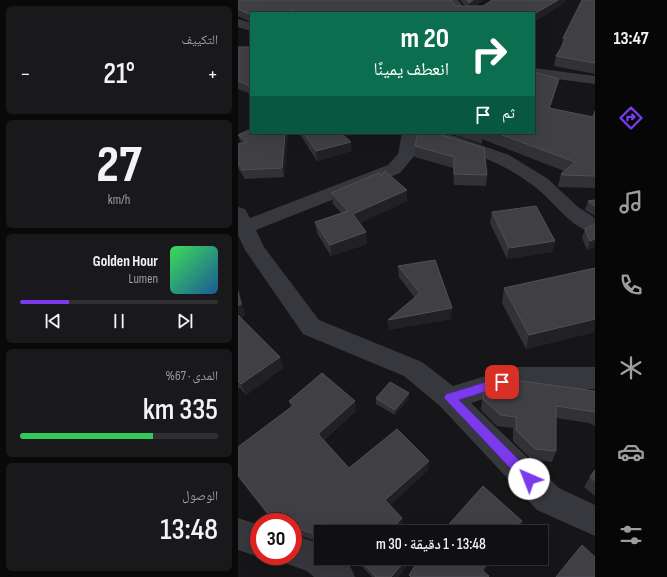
<!DOCTYPE html>
<html lang="ar">
<meta charset="utf-8">
<style>
body{margin:0;font-family:"Sofia Sans Condensed","Noto Naskh Arabic",sans-serif;background:#19191b;color:#f1f3f6;direction:rtl;height:100vh;display:flex;flex-direction:column;font-size:15px;white-space:nowrap}
*{box-sizing:border-box;margin:0}
p{font-size:13px;color:#9c9d9f}
.icon{flex:none;width:22px;height:22px;fill:none;stroke:currentColor;stroke-width:2;stroke-linecap:round;stroke-linejoin:round}
.map{position:relative;flex:1;overflow:hidden;direction:ltr}
.side{display:flex;flex-direction:column;gap:6px;padding:6px;background:#09090a;width:238px}
.side>*{flex:none}
.guide{position:absolute;left:12px;top:12px;width:285px;height:122px;border-radius:0px;box-shadow:0 4px 16px #0002,0 0 0 1px #303032;direction:rtl;background:#0b6e4f;color:#fff;overflow:hidden}
.speed{position:absolute;left:12px;top:513px;display:flex;gap:8px;font-size:20px;font-weight:700;text-align:center}
.speed>*{display:grid;place-content:center;width:52px;height:52px;border-radius:50%;background:#101012;box-shadow:0 4px 16px #0002,0 0 0 1px #303032;line-height:1}
.speed .limit{border:6px solid #d22;background:#fff;color:#111}
.pin{position:absolute;display:grid;place-items:center;width:34px;height:34px;color:#fff;margin:-17px;border-radius:8px;box-shadow:0 2px 6px #0006}
.me{position:absolute;width:44px;margin:-22px;rotate:316deg;stroke-linejoin:round;filter:drop-shadow(0 0 3px #0008)}
.turn{display:flex;align-items:center;gap:14px;height:84px;padding:0 20px;font-size:18px}
.turn .icon{width:52px;height:52px;stroke-width:2.5}
.turn b{display:block;font-size:28px;line-height:34px}
.then{display:flex;align-items:center;height:38px;padding:0 20px;background:#0003;gap:8px;font-size:15px}
.big{font-size:30px;font-weight:600;line-height:1.1}
.side .widget{flex:1;display:flex;flex-direction:column;justify-content:center;gap:6px;min-width:0;padding:0 14px;border-radius:6px;background:#19191b}
.side .dial{align-items:center;gap:0}
.dial b{font-size:52px;line-height:1}
.song{display:flex;align-items:center;gap:12px}
.cover{width:48px;height:48px;border-radius:6px;background:linear-gradient(135deg,hsl(130 70% 55%),hsl(210 70% 35%))}
.played{height:4px;border-radius:2px;background:linear-gradient(90deg,#7c3aed 25%,#303032 25%)}
.keys{display:flex;justify-content:space-around;direction:ltr}
.heat{display:flex;justify-content:space-between;align-items:center;font-size:22px;direction:ltr}
.charge{height:6px;border-radius:3px;background:linear-gradient(90deg,#34c759 67%,#303032 0)}
.trip{position:absolute;left:76px;top:525px;width:234px;height:40px;border-radius:0px;background:#101012;box-shadow:0 4px 16px #0002,0 0 0 1px #303032;font-weight:600;line-height:40px;text-align:center;direction:rtl}
main{display:flex;flex:1;min-height:0}
.dock{display:flex;flex-direction:column;width:72px;justify-content:space-around;align-items:center;background:#060607;color:#9c9d9f}
.dock .icon{width:28px;height:28px}
.dock .active{color:#7c3aed}
.dock b{font-size:18px;color:#f1f3f6}
.map>svg:first-child{display:block}
.lines{fill:none;stroke-linecap:round;stroke-linejoin:round}
.minor{fill:#37383d;fill-rule:evenodd}
.wall{fill:#323236}
.shaded-wall{fill:#212124}
.building{fill:#3f3f44;stroke:#4f5156}
.route{fill:#7c3aed;stroke:#51269a}
</style>
<main>
<nav class="dock">
<b>13:47</b>
<svg class="icon active" aria-label="directions" viewBox="0 0 24 24"><path d="M12 3l9 9-9 9-9-9zM9 14v-3h6M13 9l2 2-2 2"/></svg>
<svg class="icon" aria-label="music" viewBox="0 0 24 24"><path d="M9 18V5l10-2v13"/><circle cx="6" cy="18" r="3"/><circle cx="16" cy="16" r="3"/></svg>
<svg class="icon" aria-label="phone" viewBox="0 0 24 24"><path d="M5 4h4l2 5-3 2q2 4 5 5l2-3 5 2v4C11 20 4 13 5 4z"/></svg>
<svg class="icon" aria-label="climate" viewBox="0 0 24 24"><path d="M12 3v18M4 7l16 10M4 17L20 7"/></svg>
<svg class="icon" aria-label="car" viewBox="0 0 24 24"><path d="M5 17H2v-5l4-1 3-4h7l3 4 3 1v5h-3M9 17h6M6 11h13"/><circle cx="7" cy="17" r="2"/><circle cx="17" cy="17" r="2"/></svg>
<svg class="icon" aria-label="filters" viewBox="0 0 24 24"><path d="M4 7h16M4 17h16"/><circle cx="9" cy="7" r="2"/><circle cx="15" cy="17" r="2"/></svg>
</nav>
<div class="map">
<svg width="357" height="577" viewBox="0 0 357 577">
<rect width="100%" height="100%" fill="#161618"/>
<g class="lines">
<g class="minor">
<path d="M208 0H220L230 13H218Z"/>
<path d="M0 19 13 23V31L0 27Z"/>
<path d="M296 68 357 76V84L296 76Z"/>
<path d="M164 133H201L217 136 271 155 310 179 340 207 357 218V234C331 227 317 202 297 187 263 160 221 147 179 138L177 155 162 173 18 230 26 247 81 320 184 362 215 386 277 367H357V389H277L233 403 321 488 357 505V536L299 510 202 406 166 376 65 334 7 250 0 235V207L7 209 12 218 150 165 160 154Z"/>
<path d="M0 518 21 525V556H23L21 557 0 550Z"/>
<path d="M55 535 83 544V558C104 558 109 556 117 577H76L69 571 44 562 41 556H55Z"/>
</g>
</g>
<g class="wall">
<path d="M0 0 227 6 222 0H246L237 6H245L327 2 296 22V13H13V22L0 16Z"/>
<path d="M357 0V74L316 66 318 56 323 48 325 38Z"/>
<path d="M13 45V95L8 92 0 89V47H11Z"/>
<path d="M318 91 312 109 355 117 357 111V188L321 187 320 186 323 174 326 171 244 139V144L217 135 204 133H296Z"/>
<path d="M13 133H50L46 177 7 179 0 168V144L3 143 0 135Z"/>
<path d="M61 133H111L105 135 114 151 79 161Z"/>
<path d="M180 133 249 175 248 186 216 185 215 168 177 157V146Z"/>
<path d="M143 176 169 201 122 223 128 232 129 244 93 256 79 233 77 222 103 213 95 204 93 193Z"/>
<path d="M357 200V216L347 210 350 201Z"/>
<path d="M254 212 317 241 314 252 269 259 252 223Z"/>
<path d="M357 226V247L349 250 344 238 347 229Z"/>
<path d="M160 266 213 319 150 330V320L177 298 161 277Z"/>
<path d="M357 268V332L288 349 264 303 266 288Z"/>
<path d="M0 287 7 315 3 318 42 357 45 368 8 395 2 388 0 389Z"/>
<path d="M245 390 357 391V426L351 423 318 418V451L314 462 293 459 275 441V428L259 426 243 410Z"/>
<path d="M138 398H171L157 415 138 404Z"/>
<path d="M51 401 118 411 86 440 111 468 190 470 152 505 164 518V526L83 532V551L81 547V542L66 537 55 527V522H50L46 518 42 522H35L0 477V447L53 407Z"/>
<path d="M357 470V496L346 487 352 477Z"/>
<path d="M116 558H166L168 567 160 577H134Z"/>
</g>
<g class="shaded-wall">
<path d="M235 0H246L230 11 231 3Z"/>
<path d="M320 0H328L327 2 296 22V14Z"/>
<path d="M54 10 55 13H46Z"/>
<path d="M321 79 318 91 308 120 311 108Z"/>
<path d="M47 133H50L46 177 44 168Z"/>
<path d="M101 133H111L102 136Z"/>
<path d="M113 142 114 151 79 161 78 151Z"/>
<path d="M169 190V201L117 225 115 214Z"/>
<path d="M128 232 129 244 93 256 92 245Z"/>
<path d="M357 239V247L349 250 352 241Z"/>
<path d="M317 241 314 252 269 259 271 248Z"/>
<path d="M0 287 7 315 0 319Z"/>
<path d="M214 308 213 319 150 330V320Z"/>
<path d="M357 319V332L288 349 291 335Z"/>
<path d="M42 357 45 368 8 395 3 384Z"/>
<path d="M171 393V398L157 415V410Z"/>
<path d="M117 401 118 411 82 443 80 434Z"/>
<path d="M191 461 190 470 148 509 147 500Z"/>
<path d="M42 510 46 518 42 522H36L34 518Z"/>
<path d="M164 518V526L159 532H151Z"/>
<path d="M284 521 280 529 278 532H275Z"/>
<path d="M254 558H257L242 577 244 570Z"/>
<path d="M168 560V567L160 577H153Z"/>
</g>
<g class="building">
<path d="M0 0H213L217 6H245L254 0H320L296 14V13H57L54 10 46 13H13V15L0 9Z"/>
<path d="M229 0H235L231 3Z"/>
<path d="M344 0H357V63L318 56 328 39 325 38Z"/>
<path d="M13 45V87L6 83 0 81V47H11Z"/>
<path d="M296 72 321 79 311 108 355 117 357 111V176L324 175 323 174 337 162 259 133H296Z"/>
<path d="M13 129V133H47L44 168 4 170 0 163V144L9 142 0 135Z"/>
<path d="M66 133H103L113 142 78 151Z"/>
<path d="M180 133H197L246 148 249 175 216 174V157L177 146Z"/>
<path d="M147 171 169 190 115 214 128 232 92 245 77 222 110 211 93 193 141 173 143 176Z"/>
<path d="M357 200V206L350 201Z"/>
<path d="M298 206 317 241 271 248 254 212Z"/>
<path d="M355 225 357 226V239L352 241 347 229Z"/>
<path d="M197 260 214 308 150 320 182 293 160 266Z"/>
<path d="M357 268V319L291 335 266 288Z"/>
<path d="M0 292 3 304 0 306Z"/>
<path d="M0 315 42 357 3 384 0 381Z"/>
<path d="M84 373 117 401 80 434 111 468 159 429 191 461 147 500 164 518 151 532H83V548L81 547V536L62 529 42 510 34 518 0 475V447L56 405 51 401Z"/>
<path d="M275 380 357 391V412L318 406V451L297 449 278 430V417L262 415 245 399V390Z"/>
<path d="M152 382 171 393 157 410 138 398Z"/>
<path d="M357 470V481L352 477Z"/>
<path d="M245 486 284 521 275 532H204Z"/>
<path d="M344 545 357 557V577H318Z"/>
<path d="M121 558H166L168 560 153 577H138Z"/>
<path d="M182 558H254L244 570 251 576 250 577H173L171 575Z"/>
</g>
<path class="route" d="M264 377 268 379 269 382 268 385 221 400 296 475 297 479 296 484 291 485 287 484 206 398 208 394 212 393Z"/>
</svg>
<div class="speed"><div class="limit">30</div></div>
<div class="pin" style="left:264px;top:382px;background:#d93025"><svg class="icon" aria-label="arrive" viewBox="0 0 24 24"><path d="M6 21V4h12l-3 4 3 4H6"/></svg></div>
<svg class="me" style="left:291px;top:479px" viewBox="-20 -20 40 40"><circle r="19" fill="#fff"/><path d="M0-13L10 11 0 6-10 11z" fill="#7c3aed"/></svg>
<div class="trip">13:48 · 1 دقيقة · 30 m</div>
<div class="guide">
<div class="turn"><svg class="icon" aria-label="right" viewBox="0 0 24 24"><path d="M7 20v-9h11M14 6l5 5-5 5"/></svg><div><b>20 m</b>انعطف يمينًا</div></div>
<div class="then">ثم<svg class="icon" aria-label="arrive" viewBox="0 0 24 24"><path d="M6 21V4h12l-3 4 3 4H6"/></svg></div>
</div>
</div>
<section class="side">
<div class="widget"><p>التكييف</p>
<div class="heat"><a>−</a><b class="big">21°</b><a>+</a></div>
</div>
<div class="widget dial"><b>27</b><p>km/h</p></div>
<div class="widget">
<div class="song"><i class="cover"></i><div><b>Golden Hour</b><p>Lumen</p></div></div>
<div class="played"></div>
<div class="keys"><svg class="icon" aria-label="previous" viewBox="0 0 24 24"><path d="M18 5L8 12l10 7zM5 5v14"/></svg><svg class="icon" aria-label="pause" viewBox="0 0 24 24"><path d="M8 5v14M16 5v14"/></svg><svg class="icon" aria-label="next" viewBox="0 0 24 24"><path d="M6 5l10 7-10 7zM19 5v14"/></svg></div>
</div>
<div class="widget"><p>المدى · 67%</p><b class="big">335 km</b><div class="charge"></div></div>
<div class="widget"><p>الوصول</p><b class="big">13:48</b></div>
</section>
</main>
